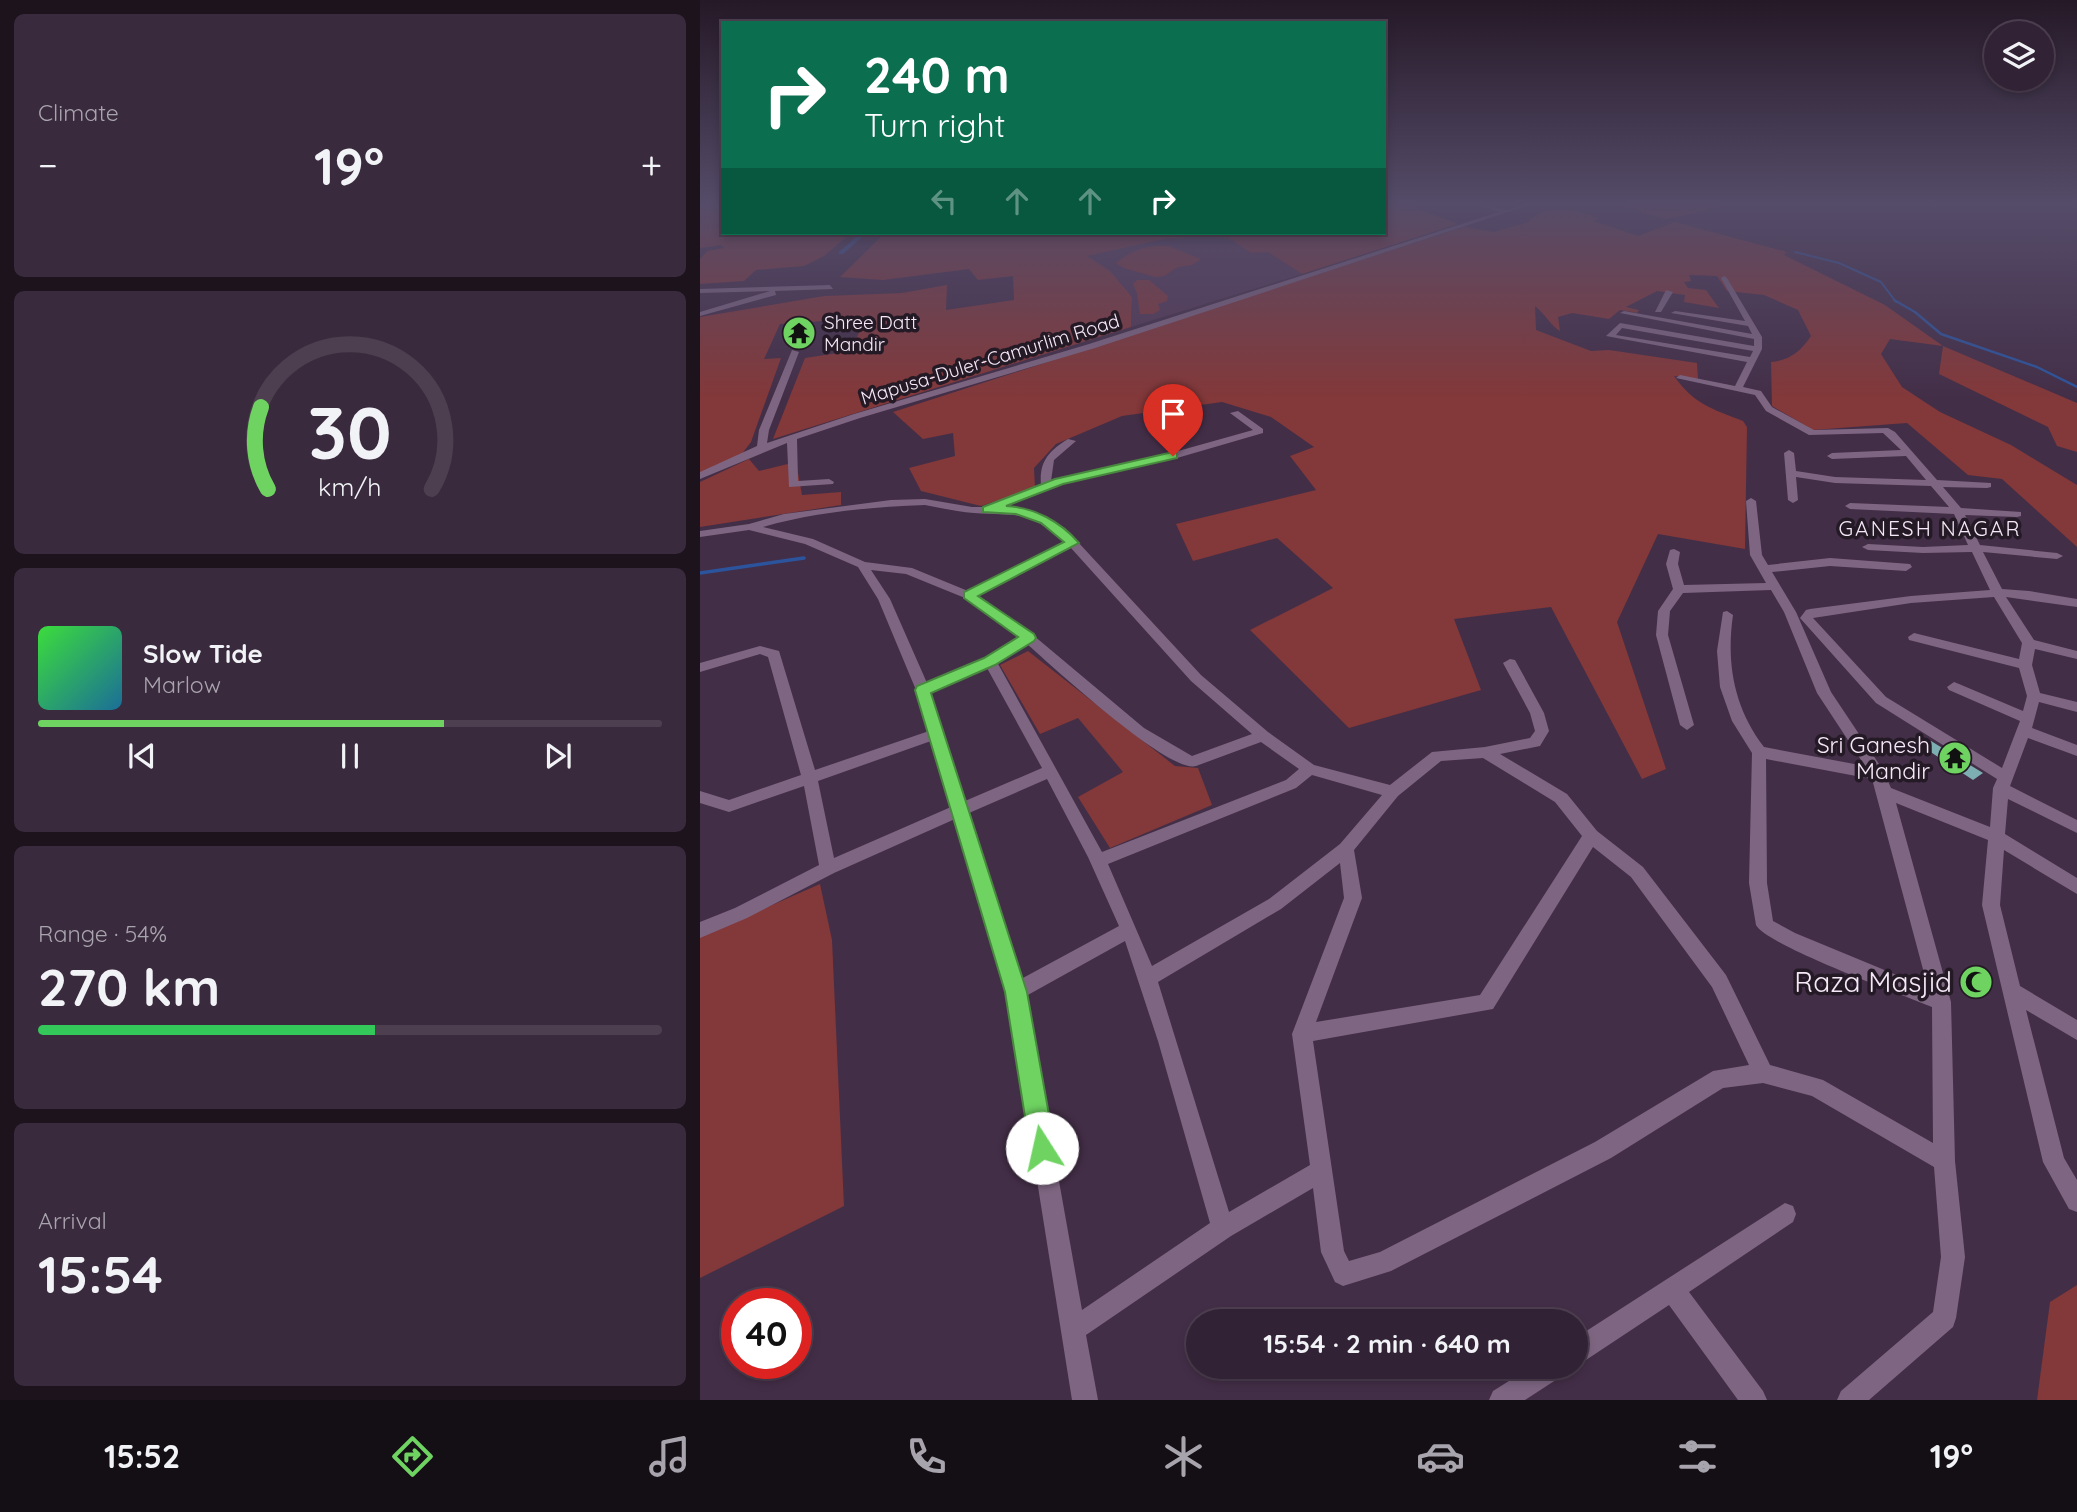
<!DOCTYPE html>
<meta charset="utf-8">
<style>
body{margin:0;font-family:Quicksand,sans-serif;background:#3a2a3d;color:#f1f3f6;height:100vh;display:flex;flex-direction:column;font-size:26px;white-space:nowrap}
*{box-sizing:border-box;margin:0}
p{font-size:23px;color:#a8a4ad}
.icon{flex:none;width:38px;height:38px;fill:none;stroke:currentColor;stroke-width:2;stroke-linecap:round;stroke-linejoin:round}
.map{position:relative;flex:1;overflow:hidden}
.side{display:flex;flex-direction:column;gap:14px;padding:14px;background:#1c131d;width:700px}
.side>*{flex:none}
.top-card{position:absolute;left:21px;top:21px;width:665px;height:214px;border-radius:0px;box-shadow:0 4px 10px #0003,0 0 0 2px #4d3f50;background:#0b6e4f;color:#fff;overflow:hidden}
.tools{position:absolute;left:1284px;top:21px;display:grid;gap:14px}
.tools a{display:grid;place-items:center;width:70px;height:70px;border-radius:50%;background:#322235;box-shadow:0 4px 10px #0003,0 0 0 2px #4d3f50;font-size:35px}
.speed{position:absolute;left:21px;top:1288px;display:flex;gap:14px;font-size:35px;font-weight:700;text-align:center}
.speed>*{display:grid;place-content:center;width:91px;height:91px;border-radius:50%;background:#322235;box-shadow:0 4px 10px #0003,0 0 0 2px #4d3f50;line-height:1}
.speed .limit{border:10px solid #d22;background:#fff;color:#111}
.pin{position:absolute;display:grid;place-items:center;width:60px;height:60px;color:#fff;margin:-72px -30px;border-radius:50% 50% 50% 0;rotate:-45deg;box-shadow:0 0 7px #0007}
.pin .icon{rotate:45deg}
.me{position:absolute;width:77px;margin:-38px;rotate:350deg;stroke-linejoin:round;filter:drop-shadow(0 0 5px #0008)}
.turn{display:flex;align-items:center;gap:24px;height:147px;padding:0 28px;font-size:32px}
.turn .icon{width:91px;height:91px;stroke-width:2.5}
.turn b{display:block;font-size:49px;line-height:60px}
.lanes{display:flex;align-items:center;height:66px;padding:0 28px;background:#0003;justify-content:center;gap:35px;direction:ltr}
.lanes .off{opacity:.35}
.big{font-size:52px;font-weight:700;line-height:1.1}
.side .card{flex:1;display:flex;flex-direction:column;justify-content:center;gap:10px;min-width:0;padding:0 24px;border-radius:10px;background:#3a2a3d}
.side .dial{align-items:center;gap:0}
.dial svg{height:182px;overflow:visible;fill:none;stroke:#4d3f50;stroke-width:7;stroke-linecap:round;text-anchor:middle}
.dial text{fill:#f1f3f6;stroke:none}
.song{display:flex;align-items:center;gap:21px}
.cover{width:84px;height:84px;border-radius:10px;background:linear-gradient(135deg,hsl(120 70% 55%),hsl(200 70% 35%))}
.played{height:7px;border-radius:4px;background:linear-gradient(90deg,#6ed361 65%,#4d3f50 65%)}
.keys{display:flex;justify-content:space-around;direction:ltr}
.heat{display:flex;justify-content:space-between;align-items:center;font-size:38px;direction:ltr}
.charge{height:10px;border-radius:5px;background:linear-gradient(90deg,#34c759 54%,#4d3f50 0)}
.trip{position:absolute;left:486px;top:1309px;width:402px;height:70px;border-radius:35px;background:#322235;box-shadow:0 4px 10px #0003,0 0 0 2px #4d3f50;font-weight:700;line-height:70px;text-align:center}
.dock{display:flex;height:112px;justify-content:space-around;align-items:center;background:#140e15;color:#a8a4ad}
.dock .icon{width:49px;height:49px}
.dock .on{color:#6ed361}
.dock b{font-size:32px;color:#f1f3f6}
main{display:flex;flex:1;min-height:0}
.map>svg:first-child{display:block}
.built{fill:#513855}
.green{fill:#833839}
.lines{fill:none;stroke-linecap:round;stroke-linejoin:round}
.stream-far2{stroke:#2c549d;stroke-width:2}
.stream-far1{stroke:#2c549d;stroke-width:2.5}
.stream{stroke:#2c549d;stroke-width:3.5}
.canal{fill:#2c549d;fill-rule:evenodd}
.building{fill:#7daeb1}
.minor{fill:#7e6682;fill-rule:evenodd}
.route{fill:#6ed361;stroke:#48893f;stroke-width:2}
.labels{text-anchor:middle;stroke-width:7;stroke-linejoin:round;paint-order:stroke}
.far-poi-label{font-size:19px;fill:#f6e8f8;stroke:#241a25;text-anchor:start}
.far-street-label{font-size:19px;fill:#f6e8f8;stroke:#241a25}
.far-neighbourhood-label{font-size:21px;letter-spacing:2px;fill:#f6e8f8;stroke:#241a25}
.poi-label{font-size:23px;fill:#f6e8f8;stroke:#241a25;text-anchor:end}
.near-poi-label{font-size:28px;fill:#f6e8f8;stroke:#241a25;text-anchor:end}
</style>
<main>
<section class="side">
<div class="card"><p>Climate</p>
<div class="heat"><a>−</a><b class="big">19°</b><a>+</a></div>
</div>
<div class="card dial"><svg viewBox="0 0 100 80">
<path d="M14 69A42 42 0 1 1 86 69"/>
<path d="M14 69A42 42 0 0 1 11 33" stroke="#6ed361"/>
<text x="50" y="56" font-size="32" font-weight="700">30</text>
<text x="50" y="72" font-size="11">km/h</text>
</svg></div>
<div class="card">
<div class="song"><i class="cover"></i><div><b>Slow Tide</b><p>Marlow</p></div></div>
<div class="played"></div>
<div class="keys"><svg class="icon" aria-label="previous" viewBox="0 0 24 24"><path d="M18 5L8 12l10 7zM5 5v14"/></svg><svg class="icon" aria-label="pause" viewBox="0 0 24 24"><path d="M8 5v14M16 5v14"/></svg><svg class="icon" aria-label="next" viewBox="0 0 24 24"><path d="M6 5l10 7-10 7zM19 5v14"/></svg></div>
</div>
<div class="card"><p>Range · 54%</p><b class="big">270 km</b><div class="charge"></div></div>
<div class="card"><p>Arrival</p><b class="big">15:54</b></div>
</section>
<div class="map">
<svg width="1377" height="1400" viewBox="0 0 1377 1400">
<rect width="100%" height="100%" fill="#432e47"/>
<path class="built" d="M523 234 551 253 568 252 602 274 431 327 432 297 386 256 464 239Z"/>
<g class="green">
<path d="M0 203H23V233H151L124 256 104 266 56 270 44 281 0 284V259L7 251 24 248 21 245 0 248Z"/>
<path d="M684 203H703L757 224 602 274 568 252 551 253 523 234 464 239 387 256 410 271 432 297 431 327 73 439 105 358 151 351 165 318 80 324 64 359 81 358 51 442 41 455 0 473V317L124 296 202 293 247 285 246 310 314 300 313 276 278 280 269 269 183 280 140 277 185 233H684Z"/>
<path d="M910 203H1041L966 219Z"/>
<path d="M850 208 874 210 899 218 893 221 938 236 975 222 1087 252 1084 255 1185 305 1243 346 1377 403V452L1357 446 1348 427 1239 374 1243 346 1190 339 1181 354 1202 387 1240 412 1311 445 1377 485V547L1302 479 1268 475 1207 423 1113 430 1072 406 1071 362C1090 360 1100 352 1111 336L1098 310 1064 295 1027 291 1017 276 989 275 991 281 984 282 988 288 1006 290 1019 308 984 302 985 295 957 291 926 307 939 310 937 313 920 310 909 319 872 313 858 317 860 331C852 327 845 314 835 306L836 330 891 351 909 350 997 363 998 379 974 376C994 404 1012 409 1043 421L1047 427 1045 549 958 534 917 622 966 769 942 779 851 607 754 619 781 690 649 728 550 630 633 588 577 538 493 561 476 524 616 490 590 456 614 447 571 417 522 402 422 416 356 444 334 468 335 488 281 506 221 491 209 468 255 456 253 433 223 439 193 412 764 227 794 232 829 222 830 219Z"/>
<path d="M457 246H468L501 259 492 265 478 267 464 276 455 277 424 268 416 263C428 253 441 247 457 246Z"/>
<path d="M437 280H449L468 296 467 301 458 304 460 310 453 314H440L437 293 433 284Z"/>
<path d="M49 459 59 471 96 462 102 495 141 492V505L0 527V482Z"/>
<path d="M328 651 475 766 498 768 512 805 410 848 378 797 423 772 378 718 340 734 300 665Z"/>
<path d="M120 884 132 940 144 1206 0 1278V937Z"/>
<path d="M1377 1285V1400H1337L1350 1302Z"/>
</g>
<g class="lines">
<path class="stream-far2" d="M1095 252 1139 263 1181 282 1196 302"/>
<path class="stream-far1" d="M1194 300 1215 312 1241 334 1337 367 1377 387"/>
<path class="stream" d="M0 573 104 558"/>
<path class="canal" d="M161 233H167L143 254H139V252Z"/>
</g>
<path class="building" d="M1231 741 1283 773 1273 780 1223 747Z"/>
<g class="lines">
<g class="minor">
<path d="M777 203C787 203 797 210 806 210 816 209 824 203 835 203L395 348 160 418 97 439 98 481 129 479 134 482 133 484 89 487 87 443 0 479V472L57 446 59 430 92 350 99 352 69 430 67 443 154 414 389 344 799 212Z"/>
<path d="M1230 203H1236L1238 206 1233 207Z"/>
<path d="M1024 276 1027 278 1062 337V349L1043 387 1061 391 1072 407 1114 430 1188 428 1195 432 1237 480 1291 483V487L1287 488 1243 487 1261 508 1321 512V516L1317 517 1265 515 1280 545 1357 553 1363 556 1357 559 1283 552 1302 589 1329 591 1377 599V607L1306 597 1334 640 1377 651V659L1335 649 1332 665 1340 693 1377 702V712L1339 702 1332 728 1377 745V756L1328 738 1310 786 1377 820V833L1308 799 1305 834 1377 878V894L1304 850 1300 905 1320 986 1377 1020V1040L1326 1010 1364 1158 1377 1180V1212L1369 1209 1343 1162 1282 905 1288 840 1196 803 1251 1002 1255 1161 1265 1257 1256 1318 1253 1327 1169 1400H1137L1141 1391 1233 1312 1241 1257 1234 1167 1112 1096 1063 1083 1023 1088 911 1158 691 1271 643 1286 635 1282 621 1252 613 1188 531 1236 386 1335 398 1400H372L307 992 255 819 134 873 47 918 0 938V922L35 908 119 865 104 786 29 812 0 803V791L29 800 101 775 68 657 60 654 0 672V663L60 646 79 651 115 770 229 731 216 690 178 599 158 567 105 544 49 530 0 537V531L49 524 84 514 191 500 225 499 272 507H290L291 504 341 485C339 461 349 451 368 439L376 441 354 460 351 481 471 453 553 430 530 413 538 411 563 429V433L477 458 362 483 303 507 322 508 350 519 377 541 501 675 568 732 614 765 690 785 732 752 785 747 830 738 835 731 830 713 803 663 810 659 815 660 844 713 849 731 840 746 800 754 867 794 897 831 943 867 1026 975 1070 1065 1123 1080 1233 1143 1232 1007C1203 995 1066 945 1056 925L1049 883 1052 753 1032 721 1020 687 1017 651 1023 612 1027 611 1033 615C1026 663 1034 708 1064 747L1165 766 1117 693 1084 612 1071 590 983 593 970 611 968 635 994 725 987 730 980 725 956 635 958 611 973 589 966 564 970 550 974 549 980 552 978 564 984 585 1066 583 1050 555 1046 501 1051 498 1056 501 1062 555 1068 565 1130 558 1210 564 1212 567 1206 571 1130 566 1072 572 1096 612 1131 692 1183 770 1191 788 1290 827 1293 788 1297 779 1176 703 1100 618 1106 610 1110 609 1211 596 1290 590 1272 552 1223 553 1168 550 1162 547 1168 544 1223 547 1268 545 1254 514 1150 509 1145 506 1150 503 1249 507 1231 486 1135 483 1096 477 1098 500 1093 503 1088 500 1084 453 1089 450 1094 453 1096 471 1135 477 1226 480 1206 456 1132 459 1127 456 1132 453 1201 450 1183 433 1109 435 1066 411 1055 395 976 378 980 375 1035 386 1047 362 906 336 920 323 1054 346V339L920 313 924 311 1052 334 1048 326 971 313 975 311 1045 321 1021 278ZM922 328 1053 351 1050 357 916 335ZM225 505C241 508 258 512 274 513 322 516 326 510 365 542L268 591 212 568 165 562 113 539 63 527C114 512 172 507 225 505ZM371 548 491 681 552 734 492 756 444 728 333 635 278 595ZM171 570 206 574 265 598 319 638 285 658 227 683 190 599ZM1294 597 1322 643 1319 659 1214 633 1208 637 1209 640 1319 668 1327 696 1323 711 1259 684 1254 682 1247 687 1249 690 1320 721 1302 768 1186 697 1113 618 1211 603ZM327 644C352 666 469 774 496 766L561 742 599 769 586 780 402 852 297 662ZM287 668 342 768 265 801 231 692ZM231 741 251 807 134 858 118 781ZM783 758 855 802 882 836 780 995 616 1022 662 898 654 850 698 796 741 761ZM1066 759 1172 779 1228 988 1095 933 1073 921 1067 883ZM612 775 682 795 640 844 569 899 452 966 408 864 596 788ZM347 779 388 857 419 926 321 979 269 813ZM893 847 931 877 1012 987 1049 1065 1013 1071 895 1142 680 1252 649 1261 644 1251 613 1041 793 1009ZM640 863 644 898 592 1034 610 1165 529 1212 458 982 581 909ZM425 941 458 1041 510 1223 382 1310 326 996Z"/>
<path d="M130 285 133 289 75 291 76 295 0 316V312L70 291 0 293V289Z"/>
<path d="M966 290 973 292 961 312H955Z"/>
<path d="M1085 1203 1093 1206 1096 1214 1093 1222 989 1292 1063 1391 1067 1400H1038L969 1305 886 1360 877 1363V1337Z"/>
<path d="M831 1367H866L862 1376 825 1400H789L793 1391Z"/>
</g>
</g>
<linearGradient id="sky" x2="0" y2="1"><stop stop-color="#251927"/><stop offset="0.51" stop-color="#554c69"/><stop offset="1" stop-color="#554c69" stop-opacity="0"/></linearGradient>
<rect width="1377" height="399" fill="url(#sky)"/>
<path class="route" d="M473 452 477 453V458L363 484 306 506C334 507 361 522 379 543L278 596 334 634 336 638 334 641 295 665 231 693 327 992 355 1148 351 1157 342 1161 334 1157 330 1148 305 992 215 690 217 686 284 658 318 637 264 598V592L364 542 341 523 316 514 283 512V507L355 479Z"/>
<defs>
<symbol id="temple-disc" viewBox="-11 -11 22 22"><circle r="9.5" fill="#6ed361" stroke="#241a25"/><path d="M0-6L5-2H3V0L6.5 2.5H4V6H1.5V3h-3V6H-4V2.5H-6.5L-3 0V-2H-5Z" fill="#111"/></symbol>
<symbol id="mosque-disc" viewBox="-11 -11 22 22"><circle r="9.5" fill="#6ed361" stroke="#241a25"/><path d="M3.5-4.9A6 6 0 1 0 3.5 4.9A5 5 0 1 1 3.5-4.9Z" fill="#111"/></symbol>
</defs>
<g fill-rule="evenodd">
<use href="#temple-disc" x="80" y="314" width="38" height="38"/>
<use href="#temple-disc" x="1236" y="739" width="38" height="38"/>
<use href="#mosque-disc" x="1257" y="963" width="38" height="38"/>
</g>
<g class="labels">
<g class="far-poi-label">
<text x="124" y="329">Shree Datt<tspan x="124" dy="22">Mandir</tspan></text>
</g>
<g class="far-street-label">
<text transform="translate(290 359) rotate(-17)" y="7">Mapusa-Duler-Camurlim Road</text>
</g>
<g class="far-neighbourhood-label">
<text x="1230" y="536">GANESH NAGAR</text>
</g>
<g class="poi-label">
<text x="1230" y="753">Sri Ganesh<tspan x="1230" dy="26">Mandir</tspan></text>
</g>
<g class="near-poi-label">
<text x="1252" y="992">Raza Masjid</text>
</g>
</g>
</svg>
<div class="tools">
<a><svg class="icon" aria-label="layers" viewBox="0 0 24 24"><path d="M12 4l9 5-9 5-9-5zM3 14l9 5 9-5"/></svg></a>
</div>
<div class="speed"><div class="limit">40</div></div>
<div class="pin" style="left:473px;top:456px;background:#d93025"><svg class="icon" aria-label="arrive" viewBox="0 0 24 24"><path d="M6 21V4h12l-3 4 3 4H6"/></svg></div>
<svg class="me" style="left:342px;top:1148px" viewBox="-20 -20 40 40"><circle r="19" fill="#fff"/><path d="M0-13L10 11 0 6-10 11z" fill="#6ed361"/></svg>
<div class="trip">15:54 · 2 min · 640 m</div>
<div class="top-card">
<div class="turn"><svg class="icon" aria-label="right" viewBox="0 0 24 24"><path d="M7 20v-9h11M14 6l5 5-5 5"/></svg><div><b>240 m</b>Turn right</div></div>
<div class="lanes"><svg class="icon off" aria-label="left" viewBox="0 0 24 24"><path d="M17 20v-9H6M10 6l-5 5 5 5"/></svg><svg class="icon off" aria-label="ahead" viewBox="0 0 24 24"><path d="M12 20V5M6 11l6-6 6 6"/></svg><svg class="icon off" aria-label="ahead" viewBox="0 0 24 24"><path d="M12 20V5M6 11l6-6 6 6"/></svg><svg class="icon" aria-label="right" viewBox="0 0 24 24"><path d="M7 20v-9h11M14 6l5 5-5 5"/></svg></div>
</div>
</div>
</main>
<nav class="dock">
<b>15:52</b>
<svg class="icon on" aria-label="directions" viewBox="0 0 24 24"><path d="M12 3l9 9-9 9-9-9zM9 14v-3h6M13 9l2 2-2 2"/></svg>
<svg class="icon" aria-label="music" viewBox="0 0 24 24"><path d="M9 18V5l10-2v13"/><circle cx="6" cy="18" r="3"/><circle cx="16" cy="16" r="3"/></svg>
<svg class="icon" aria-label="phone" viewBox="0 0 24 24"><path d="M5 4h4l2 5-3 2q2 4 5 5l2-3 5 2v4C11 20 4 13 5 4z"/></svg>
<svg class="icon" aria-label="climate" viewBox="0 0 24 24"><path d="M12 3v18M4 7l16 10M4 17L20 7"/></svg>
<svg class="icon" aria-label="car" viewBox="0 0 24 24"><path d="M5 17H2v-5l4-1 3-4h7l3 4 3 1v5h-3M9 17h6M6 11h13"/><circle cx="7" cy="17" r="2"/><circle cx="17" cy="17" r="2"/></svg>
<svg class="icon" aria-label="filters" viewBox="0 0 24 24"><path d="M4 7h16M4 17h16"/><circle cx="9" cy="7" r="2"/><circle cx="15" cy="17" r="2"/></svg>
<b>19°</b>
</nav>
